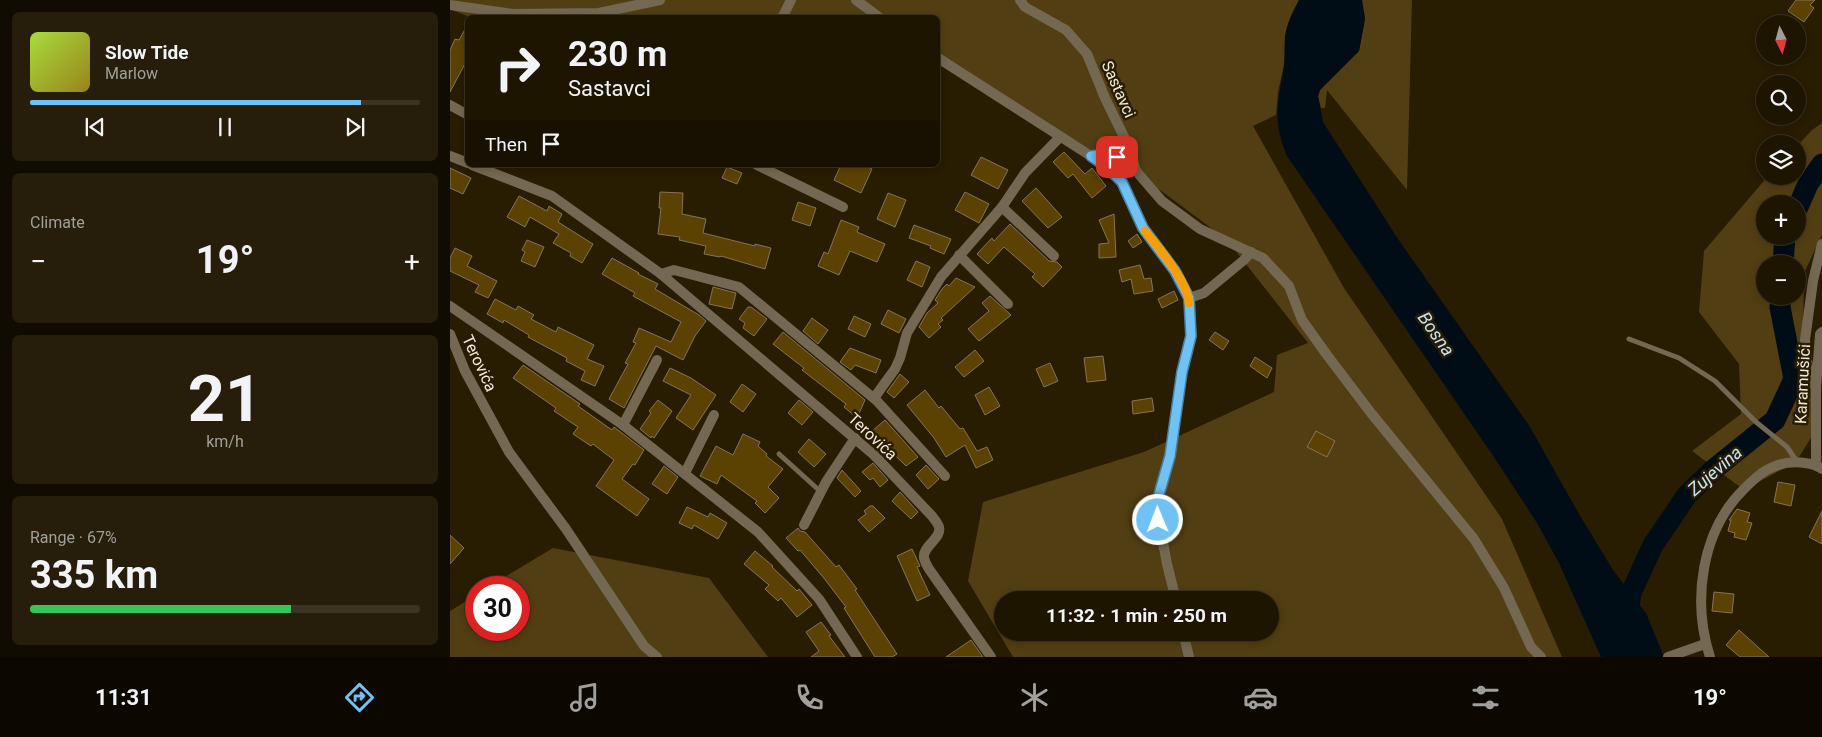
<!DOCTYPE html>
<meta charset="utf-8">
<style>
body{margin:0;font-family:Roboto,sans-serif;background:#261e0b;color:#f1f3f6;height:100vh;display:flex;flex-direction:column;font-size:19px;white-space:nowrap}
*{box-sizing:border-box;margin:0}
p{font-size:16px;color:#a19f99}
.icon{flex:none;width:28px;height:28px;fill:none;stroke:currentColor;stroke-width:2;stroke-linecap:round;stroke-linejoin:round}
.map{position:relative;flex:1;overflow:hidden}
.drawer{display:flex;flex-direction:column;gap:12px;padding:12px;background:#100c01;width:450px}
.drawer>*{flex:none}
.banner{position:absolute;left:15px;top:15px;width:475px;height:152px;border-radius:8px;box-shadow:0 2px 8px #0003,0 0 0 1px #3c3423;background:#1e1501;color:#f1f3f6;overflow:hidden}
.needle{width:32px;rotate:174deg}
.tools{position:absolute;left:1306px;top:15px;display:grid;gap:10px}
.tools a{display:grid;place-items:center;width:50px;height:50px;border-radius:50%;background:#1e1501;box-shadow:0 2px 8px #0003,0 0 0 1px #3c3423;font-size:25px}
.speed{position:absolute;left:15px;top:576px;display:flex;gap:10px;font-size:25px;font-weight:700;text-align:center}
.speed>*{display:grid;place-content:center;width:65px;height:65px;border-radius:50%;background:#1e1501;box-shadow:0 2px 8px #0003,0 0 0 1px #3c3423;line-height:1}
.speed .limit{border:8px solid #d22;background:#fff;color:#111}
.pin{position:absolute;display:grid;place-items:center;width:42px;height:42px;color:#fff;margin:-21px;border-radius:10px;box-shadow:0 2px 8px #0006}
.me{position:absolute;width:55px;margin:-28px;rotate:359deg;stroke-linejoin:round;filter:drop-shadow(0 0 4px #0008)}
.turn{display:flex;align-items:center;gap:18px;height:105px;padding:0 20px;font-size:22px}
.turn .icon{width:65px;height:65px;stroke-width:2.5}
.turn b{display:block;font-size:35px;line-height:42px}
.then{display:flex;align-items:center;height:48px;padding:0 20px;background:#0003;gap:10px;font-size:19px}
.big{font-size:38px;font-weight:700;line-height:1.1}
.drawer .widget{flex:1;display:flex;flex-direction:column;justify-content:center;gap:8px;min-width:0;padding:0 18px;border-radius:8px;background:#261e0b}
.drawer .dial{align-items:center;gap:0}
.dial b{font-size:65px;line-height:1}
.song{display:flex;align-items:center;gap:15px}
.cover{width:60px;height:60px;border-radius:8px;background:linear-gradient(135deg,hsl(80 70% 55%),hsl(50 70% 35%))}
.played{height:5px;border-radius:2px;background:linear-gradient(90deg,#70c2f4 85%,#3c3423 85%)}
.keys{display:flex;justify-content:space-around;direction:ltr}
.heat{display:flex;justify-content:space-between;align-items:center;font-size:28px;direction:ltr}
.charge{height:8px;border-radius:4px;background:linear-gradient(90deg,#34c759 67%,#3c3423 0)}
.trip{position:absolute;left:544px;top:591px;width:285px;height:50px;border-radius:25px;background:#1e1501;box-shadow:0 2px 8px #0003,0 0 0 1px #3c3423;font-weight:700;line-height:50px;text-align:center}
.tabs{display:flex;height:80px;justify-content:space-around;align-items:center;background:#0c0800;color:#a19f99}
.tabs .icon{width:35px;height:35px}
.tabs .on{color:#70c2f4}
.tabs b{font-size:22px;color:#f1f3f6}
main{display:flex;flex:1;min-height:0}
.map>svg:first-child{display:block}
.green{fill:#523e13;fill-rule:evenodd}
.water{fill:#000d17}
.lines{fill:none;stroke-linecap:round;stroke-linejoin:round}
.river{stroke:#000d17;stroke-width:21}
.building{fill:#5b4203;stroke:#847458}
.lane{stroke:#746852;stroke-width:5}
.street{stroke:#746852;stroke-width:10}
.route-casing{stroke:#497e9f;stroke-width:12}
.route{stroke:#70c2f4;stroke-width:9}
.slow{stroke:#f59e0b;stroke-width:9}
.labels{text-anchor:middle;stroke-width:5;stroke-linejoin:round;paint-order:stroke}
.street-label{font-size:16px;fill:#f3eada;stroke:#281c01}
.water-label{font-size:18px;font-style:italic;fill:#c4e3f8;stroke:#281c01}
</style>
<main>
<section class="drawer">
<div class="widget">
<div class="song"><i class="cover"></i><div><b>Slow Tide</b><p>Marlow</p></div></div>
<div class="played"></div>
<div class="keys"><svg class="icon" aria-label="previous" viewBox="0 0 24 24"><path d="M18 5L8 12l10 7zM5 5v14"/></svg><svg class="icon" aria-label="pause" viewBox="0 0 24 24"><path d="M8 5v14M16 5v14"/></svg><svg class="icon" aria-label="next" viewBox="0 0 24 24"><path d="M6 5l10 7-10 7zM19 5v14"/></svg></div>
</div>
<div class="widget"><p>Climate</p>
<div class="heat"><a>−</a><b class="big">19°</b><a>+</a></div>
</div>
<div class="widget dial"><b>21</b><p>km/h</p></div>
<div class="widget"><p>Range · 67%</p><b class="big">335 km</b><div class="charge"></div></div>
</section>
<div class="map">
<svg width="1372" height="657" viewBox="0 0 1372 657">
<rect width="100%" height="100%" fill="#281c01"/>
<g class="green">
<path d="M0 0H849L837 28 834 65 828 92 826 115 803 126 894 288 1052 519 1112 657H563L518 581 533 502 694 452 824 392 827 355 858 343 777 240 710 190 488 60V18H22L0 9ZM552 600H820V632H552Z"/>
<path d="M912 0H962L957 190 877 90 875 108H871L868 96 870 90 909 51 915 19Z"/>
<path d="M1372 123V235L1354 273 1353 338 1371 382 1367 428 1346 462 1294 490 1242 451 1291 414 1289 364 1249 312 1254 251 1318 176H1348V145L1362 130ZM1315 204H1348V236H1315ZM1315 264H1348V296H1315Z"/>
<path d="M103 548 259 578 318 657H0V611L26 595V630H69V588L38 587Z"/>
</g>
<path class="water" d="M849 0H912L915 19 909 51 870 90 868 96 873 122 948 239 1080 427 1129 514 1163 570 1196 613 1214 657H1151L1109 563 1087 523 1046 460 837 156C822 120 828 103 834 66 835 56 834 46 835 36 837 23 843 11 849 0Z"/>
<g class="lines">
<g class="river">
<path d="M1348 207 1358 184 1372 164"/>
<path d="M1333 264 1335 236"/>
<path d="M1177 621 1181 593 1203 545 1237 495 1263 470 1325 420 1344 379 1330 307 1331 296"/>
</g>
</g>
<g class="building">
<path d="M1346 0H1365L1360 5 1364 8 1354 22 1338 11Z"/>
<path d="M18 24V58L0 92V50L5 39 9 40Z"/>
<path d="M614 152 635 174 642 168 656 186 642 198 623 174 618 178 603 162Z"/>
<path d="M531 157 558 170 548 189 521 175Z"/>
<path d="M391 165H414L422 169 411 193 384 180Z"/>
<path d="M277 167 292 173 287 184 272 178Z"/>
<path d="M0 168 21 178 13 194 0 188Z"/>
<path d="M586 188 612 217 598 228 572 201Z"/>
<path d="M210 192 233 193 232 214 256 219 253 233 305 246V244L321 248 315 269 271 256 270 257 254 254 256 246 229 240 230 237 208 234 211 208H209Z"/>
<path d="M515 192 539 204 529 223 505 210Z"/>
<path d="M438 193 456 200 445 227 427 219Z"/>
<path d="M69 196 97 211 99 206 112 214 108 222 143 244 132 263 120 256 121 253 103 243 109 234 80 217 75 227 57 217Z"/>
<path d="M348 202 366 208 360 226 342 220Z"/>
<path d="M664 214 666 257 649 258V244L659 243 649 220Z"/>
<path d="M391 220 409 227 407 232 435 244 427 262 400 251 389 275 368 266 374 252 378 254Z"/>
<path d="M560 224 599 261 607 262 612 267 593 287 582 277 585 274 554 247 538 264 527 254 542 238 544 241Z"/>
<path d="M464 225 501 239 494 254 480 248 481 246 459 238Z"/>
<path d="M687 234 692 242 683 248 678 241Z"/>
<path d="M77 240 94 247 85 267 71 261 75 252 72 250Z"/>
<path d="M5 248 22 256 17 266 47 281 38 298 25 292 29 285 0 271V258Z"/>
<path d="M162 258 189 273 188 274 208 284 205 289 249 315 256 321 245 336 233 360 206 346 174 408 159 399 178 364 175 363 186 343 183 342 189 328 221 342 231 322 183 296 185 293 152 274Z"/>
<path d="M466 261 480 267 472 287 457 280Z"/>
<path d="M690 265 694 279 701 278 703 291 684 294 681 279 672 282 669 270Z"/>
<path d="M506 278 525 287 491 318 493 320 488 324 491 327 479 338 469 327 477 313 488 303 485 300 492 289 497 284 499 286Z"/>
<path d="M263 287 286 293 282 309 259 304Z"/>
<path d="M724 291 728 300 712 308 708 299Z"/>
<path d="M540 296 561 315 529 341 518 329 539 311 532 303Z"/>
<path d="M45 299 66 310 68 306 84 315 81 319 106 332 108 327 144 345 137 359 154 366 145 386 131 380 135 371 116 361 117 358 78 337 79 335 54 320 53 323 37 314Z"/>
<path d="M298 307H301L317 319 304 336 293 328 295 323 289 319Z"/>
<path d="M438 310 456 319 449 333 431 324Z"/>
<path d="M404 316 421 324 415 337 398 329Z"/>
<path d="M362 318 378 330 368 344 353 331Z"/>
<path d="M333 332 415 400 407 418 394 407 396 404 352 370 354 368 323 344Z"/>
<path d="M765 332 779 341 773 350 759 340Z"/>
<path d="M400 348 431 360 426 373 405 365 401 370 390 362Z"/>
<path d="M525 350 534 361 514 377 505 367Z"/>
<path d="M653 356 656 380 637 382 634 358Z"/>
<path d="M805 357 822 368 817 378 800 366Z"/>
<path d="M600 363 608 381 594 387 586 369Z"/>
<path d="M73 365 130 404 128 406 162 430 164 427 194 450 185 465 183 464 172 479 199 499 187 516 146 486 164 460 143 444 141 446 123 434 128 427 104 411 106 408 63 378Z"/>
<path d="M220 368 241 378 266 395 243 430 226 418 241 395 213 381Z"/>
<path d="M450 374 459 382 444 398 437 392Z"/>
<path d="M292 384 306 394 293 412 280 402Z"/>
<path d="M539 387 550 406 535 415 525 395Z"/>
<path d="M475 390 489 408 491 406 510 429 513 428 527 451 537 447 543 460 526 468 515 445 496 457 484 438 457 405Z"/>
<path d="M702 398 704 411 683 414 682 401Z"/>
<path d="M208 400 222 411 204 438 202 436 201 438 190 429 201 413 199 411Z"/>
<path d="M349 400 363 412 352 425 338 413Z"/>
<path d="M435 420 468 457 456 466 421 432Z"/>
<path d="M866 431 885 441 877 457 857 447Z"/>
<path d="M293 434 310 442 308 446 317 454 316 456 333 469 318 487 329 498 315 513 305 503 307 501 271 475 267 484 250 476 266 446 283 455Z"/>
<path d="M359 439 376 454 364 467 348 452Z"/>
<path d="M423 463 438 480 430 487 423 478 420 480 412 472Z"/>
<path d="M476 465 489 479 478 489 466 475Z"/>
<path d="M214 466 228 477 217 494 202 484Z"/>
<path d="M392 470 411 491 405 497 387 478Z"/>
<path d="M1328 482 1345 485 1341 506 1324 502Z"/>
<path d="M450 492 468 512 461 519 442 501Z"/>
<path d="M420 506H423L435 518 419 532 408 520 416 514 414 511Z"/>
<path d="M237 507 258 517 260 513 277 523 268 539 244 525 242 529 229 523Z"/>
<path d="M1287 509 1300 513 1297 522 1302 523 1296 540 1284 537 1285 533 1278 531 1281 520H1279Z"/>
<path d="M1372 511V544L1359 537Z"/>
<path d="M348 528 350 531 355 532 386 567 389 565 407 589 405 590 447 654 442 657H425L394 608 396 607 373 577 350 550 348 551 336 538Z"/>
<path d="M0 535 14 548 0 564Z"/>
<path d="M462 549 470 566 467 567 480 595 467 601 447 556Z"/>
<path d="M305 551 323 566 322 567 347 591 349 589 362 605 347 617 331 598 328 601 315 589 319 585 294 564Z"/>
<path d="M1264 592 1284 594 1282 613 1262 611Z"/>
<path d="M371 622 381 635 379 636 395 657H361L369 651 356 632Z"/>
<path d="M1289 630 1319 657H1290L1276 645Z"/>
<path d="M521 640 533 657H496Z"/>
</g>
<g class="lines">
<g class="lane">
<path d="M1179 339 1229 358 1265 381 1306 422 1337 447 1348 463"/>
<path d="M329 454 371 492"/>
</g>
<g class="street">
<path d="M406 0 430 18"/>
<path d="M570 0 575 7 616 30 637 54 655 98 679 147 686 171"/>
<path d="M0 5 63 14 149 13 210 0"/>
<path d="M332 18 341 0"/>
<path d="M488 58 655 165 672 182 693 229 725 271 739 298 741 336 732 372 720 456 706 505 717 564 726 600"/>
<path d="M0 105 18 115"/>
<path d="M0 156 18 163"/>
<path d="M641 156 655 154 667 157 686 171 712 201 750 229 813 258 839 286 852 320 877 355 921 413 1024 539 1054 588 1081 647 1091 657"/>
<path d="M22 165 102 196 211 274 424 455 482 516C484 519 488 523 489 527 492 539 472 546 474 558 475 562 477 566 479 569L541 657"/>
<path d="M307 165 393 207"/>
<path d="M552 207 604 256"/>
<path d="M509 255 558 304"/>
<path d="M211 274 224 270 289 287 427 401 495 476"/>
<path d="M739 298 754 293 794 260 801 252"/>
<path d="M0 306 173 425 308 532 369 599 407 657"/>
<path d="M0 334 15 371 59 452 116 529 194 646 207 657"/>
<path d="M1366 388 1357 363 1355 340 1363 281 1372 244"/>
<path d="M424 398 445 369 450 358 457 333 491 277 552 207 575 173 610 137"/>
<path d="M173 425 207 360"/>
<path d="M1366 465V388L1370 334 1372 332"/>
<path d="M235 473 264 415"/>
<path d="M354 525 376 482 405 438"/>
<path d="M733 632 739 657"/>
<path d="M1218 657 1255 644"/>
<path d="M1260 657C1242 601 1251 531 1294 489 1304 479 1313 470 1328 465 1341 461 1361 461 1372 469"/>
</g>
</g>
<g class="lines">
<defs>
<path id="route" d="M667 157 655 154 641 156 655 166 672 182 693 228 725 271 739 298 741 336 732 372 720 456 706 505 708 520"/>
</defs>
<use href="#route" class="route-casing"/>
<use href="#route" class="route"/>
<path class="slow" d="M695 231C708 247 738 282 739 303"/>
</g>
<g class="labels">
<g class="street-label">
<text transform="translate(669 89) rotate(66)" y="6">Sastavci</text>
<text transform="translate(30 363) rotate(65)" y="6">Terovića</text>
<text transform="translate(1352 384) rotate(-87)" y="6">Karamušići</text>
<text transform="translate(423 436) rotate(43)" y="6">Terovića</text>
</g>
<g class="water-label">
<text transform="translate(986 334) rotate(55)" y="6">Bosna</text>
<text transform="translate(1265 471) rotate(-41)" y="6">Zujevina</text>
</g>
</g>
</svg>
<div class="tools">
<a><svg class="needle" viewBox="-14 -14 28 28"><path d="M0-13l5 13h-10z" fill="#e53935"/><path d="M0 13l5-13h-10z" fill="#a19f99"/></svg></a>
<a><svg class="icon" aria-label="search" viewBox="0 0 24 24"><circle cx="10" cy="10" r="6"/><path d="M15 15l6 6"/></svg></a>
<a><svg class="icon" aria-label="layers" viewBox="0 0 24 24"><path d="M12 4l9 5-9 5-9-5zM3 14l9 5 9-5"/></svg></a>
<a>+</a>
<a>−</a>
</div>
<div class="speed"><div class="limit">30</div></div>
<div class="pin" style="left:667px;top:157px;background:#d93025"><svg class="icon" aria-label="arrive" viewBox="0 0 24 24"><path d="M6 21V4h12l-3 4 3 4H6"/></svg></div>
<svg class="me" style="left:708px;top:520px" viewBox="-20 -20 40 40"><circle r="17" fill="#70c2f4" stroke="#fff" stroke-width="3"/><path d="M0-11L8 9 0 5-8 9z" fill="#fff"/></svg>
<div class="trip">11:32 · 1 min · 250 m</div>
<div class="banner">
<div class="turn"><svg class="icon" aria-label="right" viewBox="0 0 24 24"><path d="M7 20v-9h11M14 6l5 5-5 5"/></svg><div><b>230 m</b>Sastavci</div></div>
<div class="then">Then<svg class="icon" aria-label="arrive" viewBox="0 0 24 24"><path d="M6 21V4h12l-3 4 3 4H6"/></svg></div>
</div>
</div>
</main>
<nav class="tabs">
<b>11:31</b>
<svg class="icon on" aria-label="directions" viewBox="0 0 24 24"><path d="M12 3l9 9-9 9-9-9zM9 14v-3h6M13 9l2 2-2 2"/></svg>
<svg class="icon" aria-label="music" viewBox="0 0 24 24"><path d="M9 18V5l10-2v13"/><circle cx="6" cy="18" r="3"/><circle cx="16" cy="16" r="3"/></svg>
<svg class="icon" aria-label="phone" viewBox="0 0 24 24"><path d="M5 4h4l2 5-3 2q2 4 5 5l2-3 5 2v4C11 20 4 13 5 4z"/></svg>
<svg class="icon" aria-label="climate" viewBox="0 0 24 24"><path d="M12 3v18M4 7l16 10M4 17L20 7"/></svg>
<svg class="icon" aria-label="car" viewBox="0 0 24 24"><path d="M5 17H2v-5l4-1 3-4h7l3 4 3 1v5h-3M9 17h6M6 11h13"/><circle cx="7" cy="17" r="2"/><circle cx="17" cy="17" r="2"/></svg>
<svg class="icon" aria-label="filters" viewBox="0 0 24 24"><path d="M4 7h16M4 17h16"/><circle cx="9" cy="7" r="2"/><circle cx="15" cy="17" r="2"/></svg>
<b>19°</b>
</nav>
